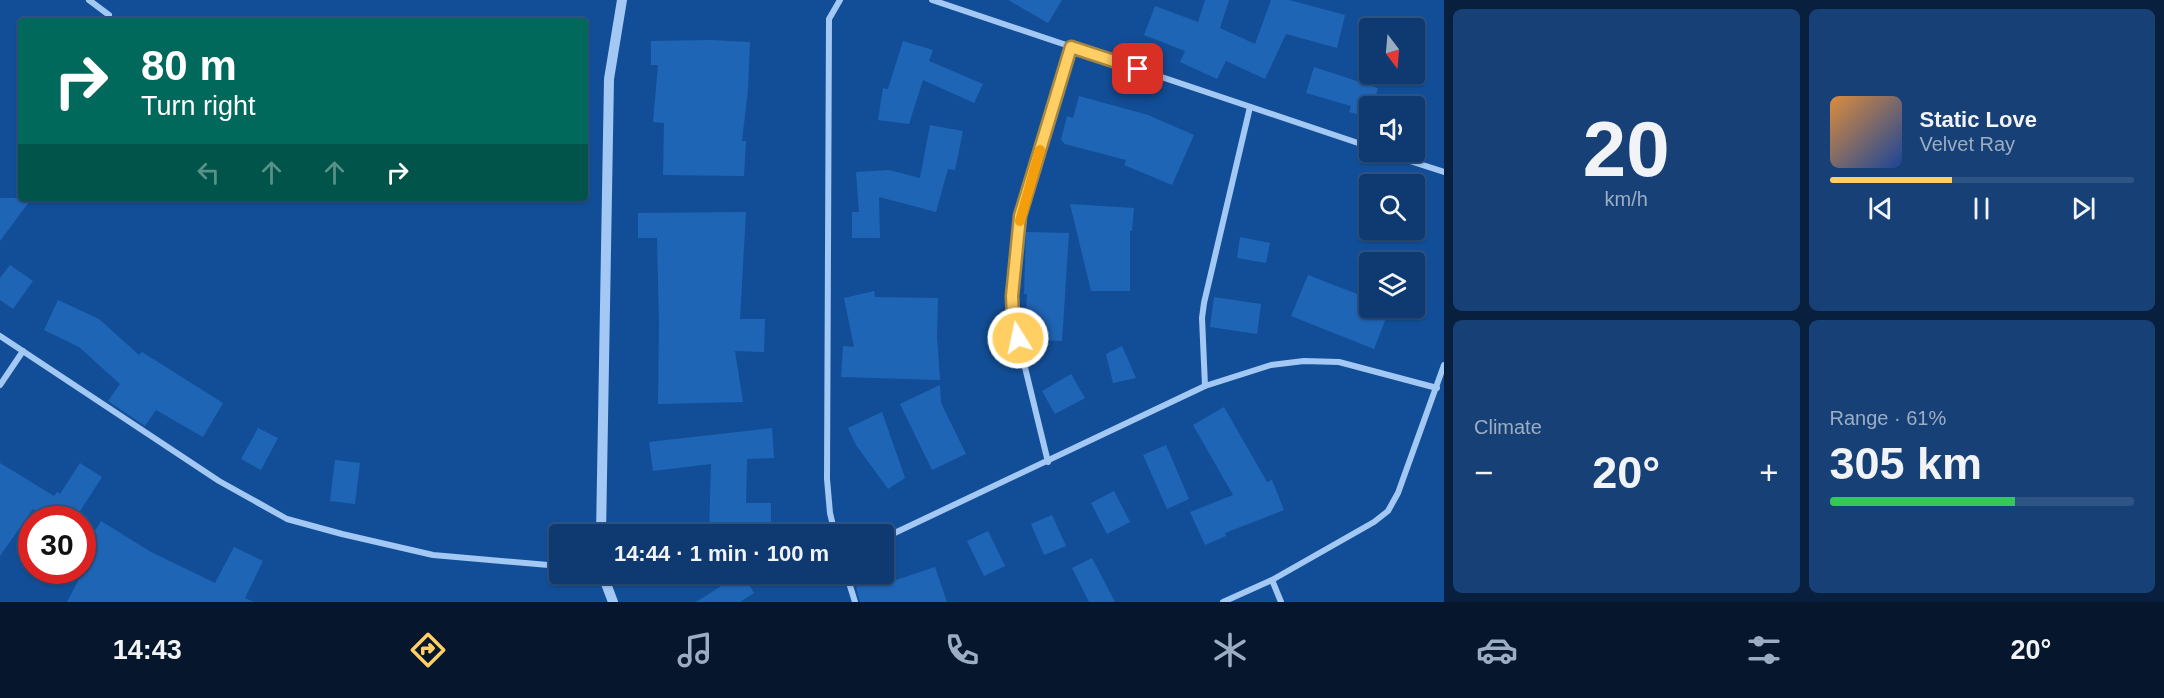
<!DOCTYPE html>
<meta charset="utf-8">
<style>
body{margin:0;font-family:Helvetica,sans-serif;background:#174176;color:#f1f3f6;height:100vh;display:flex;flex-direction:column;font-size:22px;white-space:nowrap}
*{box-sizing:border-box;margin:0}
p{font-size:20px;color:#9badc3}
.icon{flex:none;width:33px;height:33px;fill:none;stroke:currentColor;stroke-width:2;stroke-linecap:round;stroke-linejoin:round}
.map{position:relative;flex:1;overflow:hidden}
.panel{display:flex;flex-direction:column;gap:9px;padding:9px;background:#08203e;width:720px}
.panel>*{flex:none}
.guide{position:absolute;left:18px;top:18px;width:570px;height:183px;border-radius:6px;box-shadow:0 2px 4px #0004,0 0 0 2px #2e5484;background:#00695c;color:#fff;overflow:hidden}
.needle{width:39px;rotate:164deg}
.buttons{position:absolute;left:1359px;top:18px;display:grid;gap:12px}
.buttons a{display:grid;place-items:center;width:66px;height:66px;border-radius:6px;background:#0e3a71;box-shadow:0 2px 4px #0004,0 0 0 2px #2e5484;font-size:30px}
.speed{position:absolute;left:18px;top:506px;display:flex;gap:12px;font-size:30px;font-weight:700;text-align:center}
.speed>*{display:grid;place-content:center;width:78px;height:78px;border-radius:50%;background:#0e3a71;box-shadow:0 2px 4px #0004,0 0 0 2px #2e5484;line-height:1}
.speed .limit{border:9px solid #d22;background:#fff;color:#111}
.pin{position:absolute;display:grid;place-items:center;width:51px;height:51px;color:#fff;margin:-26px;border-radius:12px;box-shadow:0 3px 9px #0006}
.me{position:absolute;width:66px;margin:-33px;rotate:350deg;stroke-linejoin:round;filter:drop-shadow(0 0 4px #0008)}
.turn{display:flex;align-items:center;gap:21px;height:126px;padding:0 24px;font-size:27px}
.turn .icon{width:78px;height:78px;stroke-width:2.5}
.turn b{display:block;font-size:42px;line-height:51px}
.lanes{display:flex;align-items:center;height:57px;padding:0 24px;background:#0003;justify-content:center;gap:30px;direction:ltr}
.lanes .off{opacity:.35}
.big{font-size:45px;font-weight:700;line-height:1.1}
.panel .tile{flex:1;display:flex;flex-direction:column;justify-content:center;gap:9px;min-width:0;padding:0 21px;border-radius:9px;background:#174176}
.panel .dial{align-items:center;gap:0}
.dial b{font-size:78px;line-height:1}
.song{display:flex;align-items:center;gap:18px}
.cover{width:72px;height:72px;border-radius:9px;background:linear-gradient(135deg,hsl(30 70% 55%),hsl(220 70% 35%))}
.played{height:6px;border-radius:3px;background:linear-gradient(90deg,#ffcf64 40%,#2e5484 40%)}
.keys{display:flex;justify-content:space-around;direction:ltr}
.heat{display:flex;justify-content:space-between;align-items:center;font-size:33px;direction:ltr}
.charge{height:9px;border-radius:4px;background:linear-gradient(90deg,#34c759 61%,#2e5484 0)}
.panel .tiles{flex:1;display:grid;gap:9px;grid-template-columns:repeat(2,1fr)}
.trip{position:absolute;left:549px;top:524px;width:345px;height:60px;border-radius:6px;background:#0e3a71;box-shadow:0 2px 4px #0004,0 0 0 2px #2e5484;font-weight:700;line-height:60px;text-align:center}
.tab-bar{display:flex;height:96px;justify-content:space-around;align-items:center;background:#06172d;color:#9badc3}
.tab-bar .icon{width:42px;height:42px}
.tab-bar .on{color:#ffcf64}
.tab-bar b{font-size:27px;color:#f1f3f6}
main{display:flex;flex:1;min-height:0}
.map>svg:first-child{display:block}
.building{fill:#1f65b6}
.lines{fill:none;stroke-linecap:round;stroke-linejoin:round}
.minor{stroke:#a2c8f3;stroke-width:6}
.tertiary{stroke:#a2c8f3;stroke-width:10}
.route-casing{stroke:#a68741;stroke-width:15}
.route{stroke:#ffcf64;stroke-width:10}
.slow{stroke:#f59e0b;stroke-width:10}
</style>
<main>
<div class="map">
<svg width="1444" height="602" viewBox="0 0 1444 602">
<rect width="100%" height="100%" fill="#124e97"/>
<g class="building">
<path d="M1008 0H1062L1048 23Z"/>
<path d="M1205 0H1229L1220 28 1255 44 1271 0H1289L1345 15 1337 48 1286 34 1265 79 1226 61 1217 79 1180 62 1185 51 1144 35 1155 6 1198 22Z"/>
<path d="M712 40 750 42 748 89 742 141H746L744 176 663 175 664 123 653 122 658 65H651V41Z"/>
<path d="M903 41 933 50 929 61 983 84 974 103 923 80 909 124 878 120 883 88 888 89Z"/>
<path d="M1314 67 1378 88 1373 106H1370V118L1349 112 1351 106 1306 93Z"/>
<path d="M1079 96 1148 115 1194 135 1172 185 1124 165 1126 160 1065 144 1061 140 1067 116 1073 118Z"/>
<path d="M930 125 963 131 955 170 948 169 936 212 879 197 880 238H852V212H859L856 172 889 170 920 178Z"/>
<path d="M0 198H32L0 241Z"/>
<path d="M1070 204 1134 208 1132 231H1130V291H1091Z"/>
<path d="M746 212 740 319H765L764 352 735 351 743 402 658 404 659 325 657 238H638V213Z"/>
<path d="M1026 232 1069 233 1062 341 1024 339 1027 294H1024Z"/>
<path d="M1240 237 1270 243 1266 263 1237 258Z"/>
<path d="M10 265 33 281 13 309 0 300V278Z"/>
<path d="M1308 275 1370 299V308H1390L1374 349 1291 316Z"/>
<path d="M874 291 875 297 938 298 937 337 940 380 841 377 843 346 854 347 844 298Z"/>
<path d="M1214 297 1261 304 1257 334 1210 327Z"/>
<path d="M58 300 99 319 139 355 142 352 223 403 203 437 156 410 145 426 108 401 120 384 79 347 44 330Z"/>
<path d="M1122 346 1136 378 1113 383 1106 354Z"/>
<path d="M1071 374 1085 398 1055 414 1042 391Z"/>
<path d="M940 385 941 403 966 454 932 470 900 404Z"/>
<path d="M1224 407 1267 482 1272 480 1284 510 1225 533 1226 536 1205 545 1190 512 1233 495 1193 425Z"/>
<path d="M882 412 905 478 888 489 856 445 848 428Z"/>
<path d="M258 428 278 438 261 470 241 459Z"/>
<path d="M772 428 774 458 747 459 746 503H771V534H709L711 464 653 471 649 442Z"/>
<path d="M1166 445 1189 499 1167 509 1143 455Z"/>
<path d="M335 460 360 463 355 504 330 501Z"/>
<path d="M0 463 54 496 57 492 60 494 80 463 102 477 75 519H46L33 509 0 556Z"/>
<path d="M1114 491 1130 522 1107 534 1091 503Z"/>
<path d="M1052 515 1066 546 1044 555 1031 524Z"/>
<path d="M101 521 151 552 215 583 234 547 263 561 245 598 254 602H67L93 552 85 547Z"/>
<path d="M988 531 1005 566 984 576 967 541Z"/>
<path d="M1092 558 1115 602H1089L1072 568Z"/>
<path d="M935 567 947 602H860L856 587 884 575 887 583Z"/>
<path d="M742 573 754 593 740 602H696Z"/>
</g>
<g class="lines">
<g class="minor">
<path d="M89 0 109 15"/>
<path d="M932 0 1370 147"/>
<path d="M1382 152 1444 172"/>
<path d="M0 336 219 481 287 519 342 534 433 555 560 566"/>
<path d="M0 385 23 351"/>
<path d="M1205 386 1202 318 1204 303 1250 107"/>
<path d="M1048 462 1013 318V296L1020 216 1071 47"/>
<path d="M835 534 830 513 827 479 829 19 840 0"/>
<path d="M884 538 1205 386 1271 365 1304 361 1339 362 1437 388"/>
<path d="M846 573 855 602"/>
<path d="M1272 580 1281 602"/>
<path d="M1223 602 1272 580 1374 522 1388 511 1398 493 1444 365"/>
</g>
<g class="tertiary">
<path d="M601 534 609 79 622 0"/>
<path d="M602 573 613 602"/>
</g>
</g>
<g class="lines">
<defs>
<path id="route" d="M1018 338 1013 318 1012 296 1020 216 1071 47 1138 69"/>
</defs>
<use href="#route" class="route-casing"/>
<use href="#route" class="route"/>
<path class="slow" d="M1020 221 1040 150"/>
</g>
</svg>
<div class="buttons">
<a><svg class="needle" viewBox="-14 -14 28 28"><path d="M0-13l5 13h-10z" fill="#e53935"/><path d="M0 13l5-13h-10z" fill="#9badc3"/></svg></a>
<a><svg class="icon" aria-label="sound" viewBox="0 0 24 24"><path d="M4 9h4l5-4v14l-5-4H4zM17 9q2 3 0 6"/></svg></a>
<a><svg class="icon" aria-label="search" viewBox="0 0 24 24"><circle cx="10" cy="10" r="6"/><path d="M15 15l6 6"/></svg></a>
<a><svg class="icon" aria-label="layers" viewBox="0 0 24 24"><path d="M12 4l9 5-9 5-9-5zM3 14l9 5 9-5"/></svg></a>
</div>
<div class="speed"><div class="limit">30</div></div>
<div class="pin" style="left:1138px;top:69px;background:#d93025"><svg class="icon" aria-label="arrive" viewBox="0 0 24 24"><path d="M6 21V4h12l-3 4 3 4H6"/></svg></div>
<svg class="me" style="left:1018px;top:338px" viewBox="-20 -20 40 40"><circle r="17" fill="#ffcf64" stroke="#fff" stroke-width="3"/><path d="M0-11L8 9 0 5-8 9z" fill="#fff"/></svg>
<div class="trip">14:44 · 1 min · 100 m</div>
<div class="guide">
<div class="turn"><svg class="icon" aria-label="right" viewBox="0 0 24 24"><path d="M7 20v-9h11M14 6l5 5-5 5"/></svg><div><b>80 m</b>Turn right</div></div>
<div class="lanes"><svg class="icon off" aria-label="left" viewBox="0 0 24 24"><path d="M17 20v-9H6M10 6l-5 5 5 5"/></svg><svg class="icon off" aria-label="ahead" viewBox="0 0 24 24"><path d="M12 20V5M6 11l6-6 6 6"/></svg><svg class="icon off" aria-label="ahead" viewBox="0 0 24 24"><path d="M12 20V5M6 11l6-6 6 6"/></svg><svg class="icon" aria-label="right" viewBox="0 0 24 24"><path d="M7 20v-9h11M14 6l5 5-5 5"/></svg></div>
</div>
</div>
<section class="panel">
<div class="tiles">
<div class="tile dial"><b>20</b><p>km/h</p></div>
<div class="tile">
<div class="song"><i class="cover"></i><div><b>Static Love</b><p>Velvet Ray</p></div></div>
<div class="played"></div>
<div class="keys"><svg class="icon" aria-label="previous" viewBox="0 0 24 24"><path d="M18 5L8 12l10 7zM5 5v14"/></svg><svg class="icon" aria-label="pause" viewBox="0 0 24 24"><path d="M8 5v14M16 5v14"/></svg><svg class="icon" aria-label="next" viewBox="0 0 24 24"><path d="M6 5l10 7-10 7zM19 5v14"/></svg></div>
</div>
<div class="tile"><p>Climate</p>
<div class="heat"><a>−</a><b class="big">20°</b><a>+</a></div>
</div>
<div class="tile"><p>Range · 61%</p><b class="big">305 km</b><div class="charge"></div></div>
</div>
</section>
</main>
<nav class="tab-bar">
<b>14:43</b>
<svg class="icon on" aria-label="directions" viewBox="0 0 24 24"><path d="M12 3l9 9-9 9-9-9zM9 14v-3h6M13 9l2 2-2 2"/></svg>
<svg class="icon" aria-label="music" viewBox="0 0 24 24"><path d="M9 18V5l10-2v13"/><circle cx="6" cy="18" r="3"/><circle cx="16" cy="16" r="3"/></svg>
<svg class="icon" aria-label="phone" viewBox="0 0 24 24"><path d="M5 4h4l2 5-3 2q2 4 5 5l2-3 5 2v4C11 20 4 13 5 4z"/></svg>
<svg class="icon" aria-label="climate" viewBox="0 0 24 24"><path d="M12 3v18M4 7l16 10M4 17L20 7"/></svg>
<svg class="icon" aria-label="car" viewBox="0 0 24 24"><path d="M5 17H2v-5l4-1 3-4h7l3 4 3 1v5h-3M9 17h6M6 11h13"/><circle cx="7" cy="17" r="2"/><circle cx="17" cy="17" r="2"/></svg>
<svg class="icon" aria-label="filters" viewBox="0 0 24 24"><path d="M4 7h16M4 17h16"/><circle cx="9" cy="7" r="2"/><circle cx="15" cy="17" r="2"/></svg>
<b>20°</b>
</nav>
